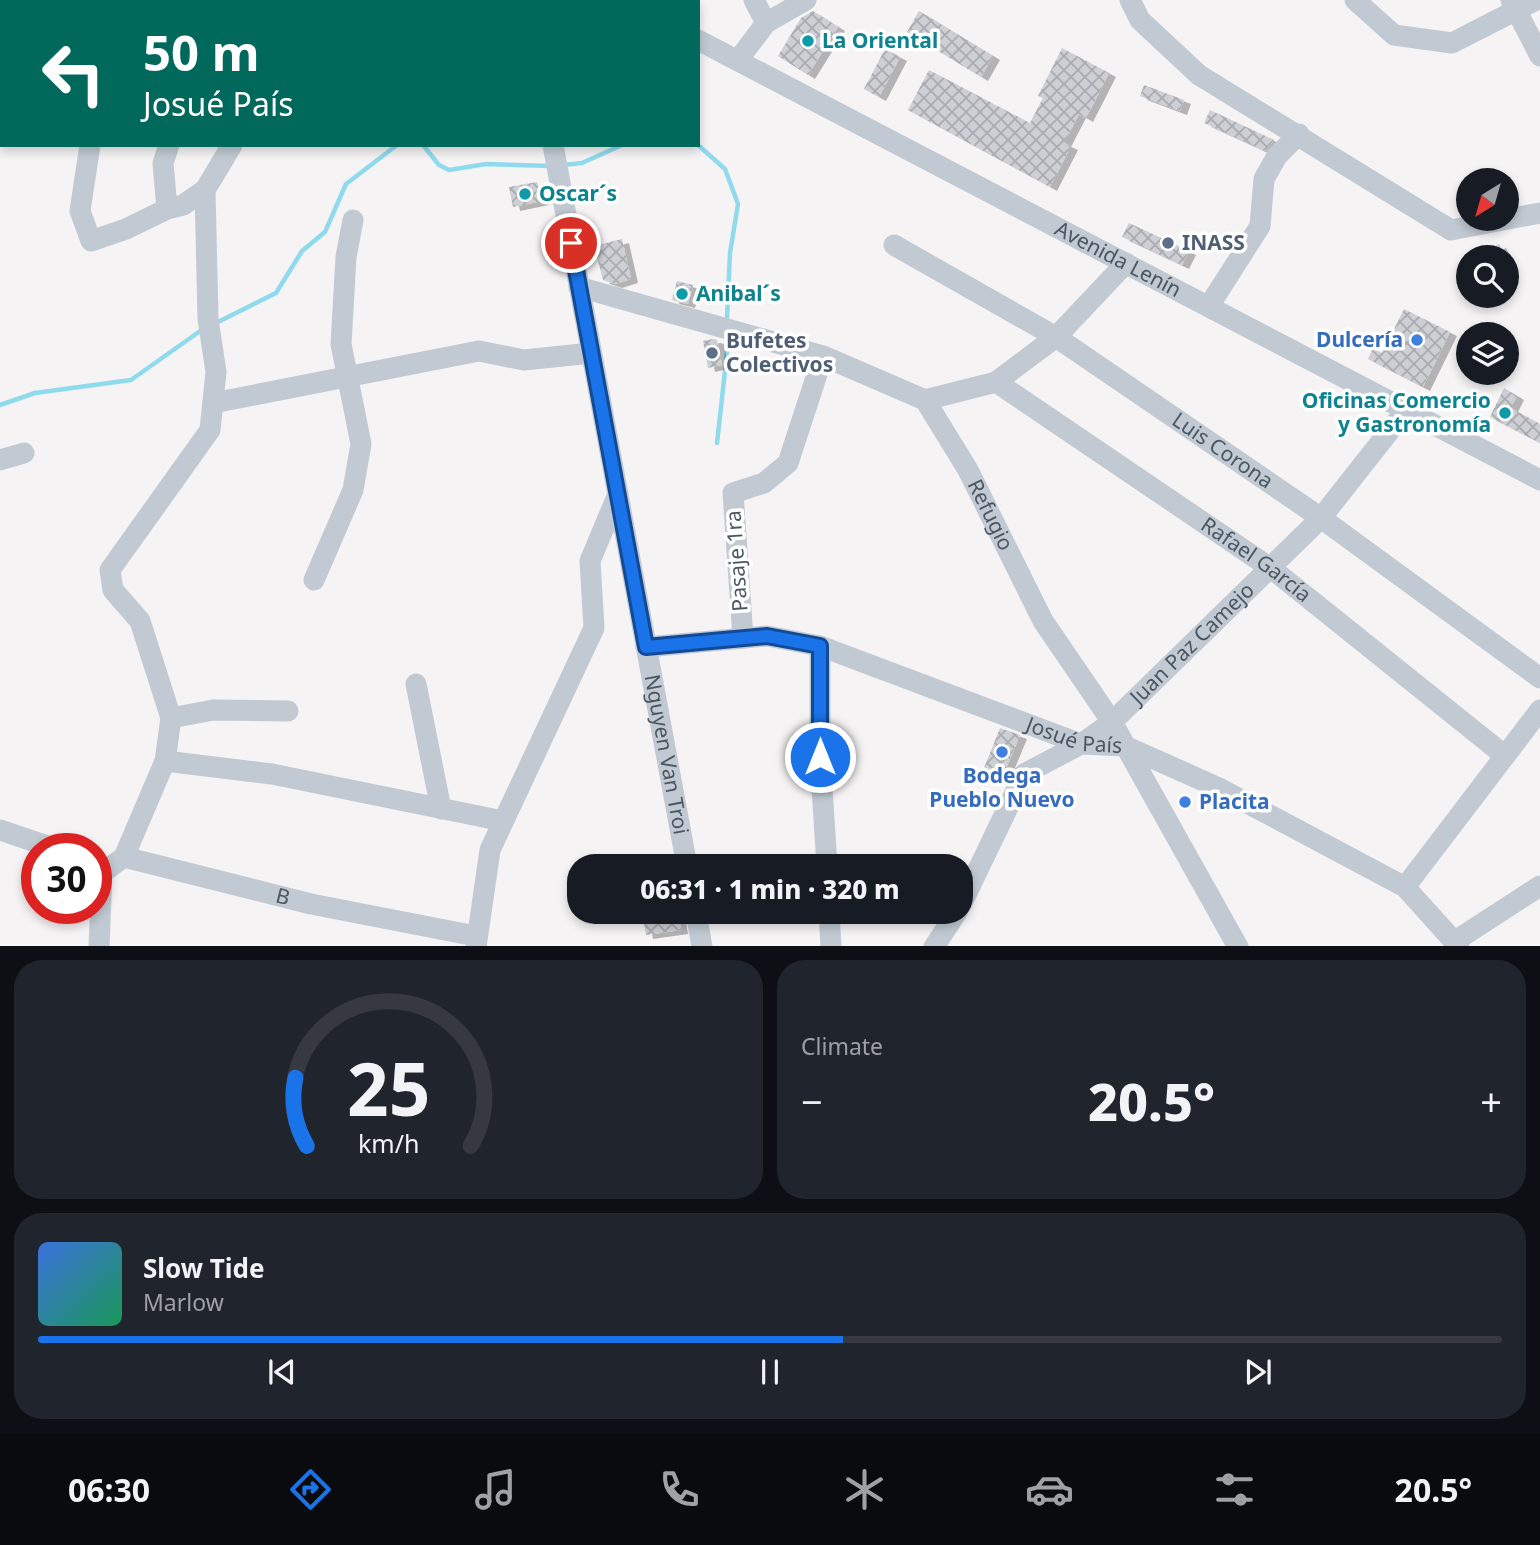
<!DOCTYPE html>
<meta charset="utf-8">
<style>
body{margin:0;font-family:"Noto Sans",sans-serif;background:#20242c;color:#f1f3f6;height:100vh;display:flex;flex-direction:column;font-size:26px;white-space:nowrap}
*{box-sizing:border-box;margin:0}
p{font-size:23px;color:#9ea1a6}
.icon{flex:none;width:38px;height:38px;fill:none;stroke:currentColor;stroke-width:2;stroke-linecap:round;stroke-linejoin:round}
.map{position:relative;height:946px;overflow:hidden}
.drawer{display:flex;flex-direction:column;gap:14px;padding:14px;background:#0d0f14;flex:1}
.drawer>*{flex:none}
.guide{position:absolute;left:0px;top:0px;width:700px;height:147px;box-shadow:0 4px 10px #0003;background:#00695c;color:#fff;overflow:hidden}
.needle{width:46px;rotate:217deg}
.tools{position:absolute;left:1456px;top:168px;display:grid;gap:14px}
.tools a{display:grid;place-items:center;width:63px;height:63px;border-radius:50%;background:#171b24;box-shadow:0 4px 10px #0003;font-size:35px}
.speed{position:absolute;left:21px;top:833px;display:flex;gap:14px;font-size:35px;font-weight:700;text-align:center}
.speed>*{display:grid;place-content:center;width:91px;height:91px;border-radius:50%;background:#171b24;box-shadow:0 4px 10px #0003;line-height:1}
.speed .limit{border:10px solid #d22;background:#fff;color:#111}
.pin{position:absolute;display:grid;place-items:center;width:60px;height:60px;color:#fff;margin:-30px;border:4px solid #fff;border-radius:50%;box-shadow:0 2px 7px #0007}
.me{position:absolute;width:77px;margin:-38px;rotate:0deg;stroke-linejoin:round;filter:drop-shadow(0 0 5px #0008)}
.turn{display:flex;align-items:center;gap:24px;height:147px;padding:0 28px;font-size:32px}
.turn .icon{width:91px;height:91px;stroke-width:2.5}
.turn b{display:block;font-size:49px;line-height:60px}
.big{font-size:52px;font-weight:800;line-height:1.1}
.drawer .tile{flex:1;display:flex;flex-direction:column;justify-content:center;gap:10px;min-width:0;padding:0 24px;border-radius:28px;background:#20242c}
.drawer .dial{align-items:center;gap:0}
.dial svg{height:182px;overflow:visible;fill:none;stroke:#363941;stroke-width:7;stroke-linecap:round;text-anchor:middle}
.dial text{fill:#f1f3f6;stroke:none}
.song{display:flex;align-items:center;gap:21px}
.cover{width:84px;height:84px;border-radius:10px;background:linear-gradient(135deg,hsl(220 70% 55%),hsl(150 70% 35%))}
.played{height:7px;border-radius:4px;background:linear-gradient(90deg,#1a73e8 55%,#363941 55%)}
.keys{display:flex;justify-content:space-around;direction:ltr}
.heat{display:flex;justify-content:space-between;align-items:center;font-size:38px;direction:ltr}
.drawer .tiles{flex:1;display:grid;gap:14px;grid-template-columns:1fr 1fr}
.tile:last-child{grid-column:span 2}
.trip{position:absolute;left:567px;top:854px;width:406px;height:70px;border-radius:28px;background:#171b24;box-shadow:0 4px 10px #0003;font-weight:800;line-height:70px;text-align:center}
.tabs{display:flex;height:112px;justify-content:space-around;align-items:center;background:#090b0e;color:#9ea1a6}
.tabs .icon{width:49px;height:49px}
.tabs .on{color:#1a73e8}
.tabs b{font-size:32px;color:#f1f3f6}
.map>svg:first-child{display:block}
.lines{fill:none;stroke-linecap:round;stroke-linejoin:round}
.stream{stroke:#90daee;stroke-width:4.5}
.building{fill:url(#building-cross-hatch);filter:url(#shadow)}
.minor{stroke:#c1cad2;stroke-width:21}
.route-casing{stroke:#114b97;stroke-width:18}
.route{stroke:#1a73e8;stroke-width:12}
.culture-dot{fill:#0f9aa8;stroke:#fff;stroke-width:2.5}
.service-dot{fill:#5c6f8a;stroke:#fff;stroke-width:2.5}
.shop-dot{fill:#3f7fe0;stroke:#fff;stroke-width:2.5}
.labels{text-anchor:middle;stroke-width:7;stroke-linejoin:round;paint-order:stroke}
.culture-label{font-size:21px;font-weight:bold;fill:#0d838f;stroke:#fff;text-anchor:start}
.service-label{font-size:21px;font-weight:bold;fill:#4e5e75;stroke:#fff;text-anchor:start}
.street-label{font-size:21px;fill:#4a5661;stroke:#fff}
.shop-label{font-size:21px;font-weight:bold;fill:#366cbe;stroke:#fff;text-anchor:end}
</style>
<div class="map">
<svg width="1540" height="947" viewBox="0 0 1540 947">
<defs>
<pattern id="building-cross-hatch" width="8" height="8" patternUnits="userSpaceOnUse" patternTransform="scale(1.75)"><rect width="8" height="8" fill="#cdcfd5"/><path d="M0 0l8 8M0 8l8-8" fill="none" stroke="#a8abb0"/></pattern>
<filter id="shadow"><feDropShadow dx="7" dy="4" stdDeviation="0" flood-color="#0004"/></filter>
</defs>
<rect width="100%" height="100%" fill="#f5f3f3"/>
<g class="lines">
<g class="stream">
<path d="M469 2 470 0"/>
<path d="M423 145 439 165 449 170 486 164 551 166"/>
<path d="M698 145 725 169 738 204 730 253 727 318"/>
<path d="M563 165 582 163 622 145"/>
<path d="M214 324 276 293 302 251 325 232 346 184 397 145"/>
<path d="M0 405 35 393 131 380 203 329"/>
<path d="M717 443 728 344"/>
</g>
</g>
<g class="building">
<path d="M813 11 838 27 808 75 778 56 801 18Z"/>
<path d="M919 11 993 56 981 77 907 32Z"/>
<path d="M1062 48 1109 73 1086 118 1079 114 1064 143 1071 146 1050 187 908 110 929 70 1030 123 1043 98 1038 96Z"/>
<path d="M885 49 900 57 879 97 864 89Z"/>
<path d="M1144 85 1184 100 1180 111 1140 96Z"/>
<path d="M1210 110 1274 140 1265 151 1204 123Z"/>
<path d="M537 182 542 201 513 207 509 187Z"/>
<path d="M1129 223 1189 251 1182 265 1122 237Z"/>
<path d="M622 239 631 279 615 284 603 280 594 246Z"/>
<path d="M1499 244 1506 257H1476Z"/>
<path d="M677 281 693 285 688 304 672 300Z"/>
<path d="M1404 309 1450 332 1423 387 1368 359 1373 348 1382 353Z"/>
<path d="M713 339 717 340 722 365 708 368 703 341Z"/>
<path d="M1504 388 1517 396 1511 408 1540 424V443L1490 417Z"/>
<path d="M1000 728 1020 735 1003 776 984 768Z"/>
<path d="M642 912H678L681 930 646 935Z"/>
</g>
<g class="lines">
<g class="minor">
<path d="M428 0 448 2"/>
<path d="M526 0V2"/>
<path d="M623 0 626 2"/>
<path d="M754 0 766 23"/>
<path d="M1130 0 1140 20 1199 75 1451 230 1540 213"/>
<path d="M1355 0 1394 35 1452 43 1536 0"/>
<path d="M1511 0 1540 56"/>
<path d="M292 2 293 0"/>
<path id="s1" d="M698 40 1540 480"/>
<path d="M738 60 766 23 806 0"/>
<path d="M90 145 80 211 91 241 126 229 167 209"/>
<path d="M169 145 163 163 167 209 183 205 205 190"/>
<path id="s2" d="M553 145 687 866"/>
<path id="s3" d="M894 245 1056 337 1321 518 1540 678"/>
<path id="s4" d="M579 287 823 356 925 400 968 470 1043 621 1112 722 1238 947"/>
<path d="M1209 306 1260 226 1264 179 1277 156 1299 134"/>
<path id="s5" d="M996 382 1272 569 1504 755"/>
<path d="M925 400 996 382 1056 337 1126 263"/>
<path d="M213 403 479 351 524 360 591 353"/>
<path d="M0 460 24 453"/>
<path d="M314 580 353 490 361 444 341 344 346 257 353 220"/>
<path d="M743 638 733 493 764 483 788 463 823 356"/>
<path d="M820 646V757L827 866"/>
<path id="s6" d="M646 647 767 636 820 646 1081 744 1125 746 1219 788 1405 887 1459 947"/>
<path d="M416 684 441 809"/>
<path d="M171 718 213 710 288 711"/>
<path d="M165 761 272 774 503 821"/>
<path d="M0 830 56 849"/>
<path d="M124 857 165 761 171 718 140 621 113 590 110 570 210 430 216 372 208 319 205 190 232 145"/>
<path id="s7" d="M102 873 124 857 311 904 476 936"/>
<path d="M1405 887 1540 710"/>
<path id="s8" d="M961 905 1024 774 1081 744 1112 722 1321 518 1406 410"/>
<path d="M696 912 702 947"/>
<path d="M829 912 831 947"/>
<path d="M1455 941 1540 886"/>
<path d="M99 947 102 873"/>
<path d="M476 947 490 850 594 628 590 561 618 494"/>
<path d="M934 947 957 912"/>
</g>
</g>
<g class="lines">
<defs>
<path id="route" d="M571 243 646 647 767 636 820 646V757"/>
</defs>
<use href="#route" class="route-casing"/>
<use href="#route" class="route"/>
</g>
<g class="culture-dot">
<circle cx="808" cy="41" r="7"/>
<circle cx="525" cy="194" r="7"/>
<circle cx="682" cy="294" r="7"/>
<circle cx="1505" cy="413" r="7"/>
</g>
<g class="service-dot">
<circle cx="1168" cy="243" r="7"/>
<circle cx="712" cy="353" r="7"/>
</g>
<g class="shop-dot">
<circle cx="1417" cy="340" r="7"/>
<circle cx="1002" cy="752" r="7"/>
<circle cx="1185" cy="802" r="7"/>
</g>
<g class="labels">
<g class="culture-label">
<text x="822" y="48">La Oriental</text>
<text x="539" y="201">Oscar´s</text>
<text x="696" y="301">Anibal´s</text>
<text x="1491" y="408" text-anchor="end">Oficinas Comercio<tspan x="1491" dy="24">y Gastronomía</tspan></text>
</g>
<g class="service-label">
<text x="1182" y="250">INASS</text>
<text x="726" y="348">Bufetes<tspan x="726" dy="24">Colectivos</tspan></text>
</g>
<g class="street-label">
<text dy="7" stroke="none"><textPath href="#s1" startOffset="474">Avenida Lenín</textPath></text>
<text dy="7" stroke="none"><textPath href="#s3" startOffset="388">Luis Corona</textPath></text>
<text dy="7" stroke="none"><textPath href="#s4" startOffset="497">Refugio</textPath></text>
<text transform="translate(737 561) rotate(-94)" y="7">Pasaje 1ra</text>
<text dy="7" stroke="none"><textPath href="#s5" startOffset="315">Rafael García</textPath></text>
<text dy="7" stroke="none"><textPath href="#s8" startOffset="360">Juan Paz Camejo</textPath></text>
<text dy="7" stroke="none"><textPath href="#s6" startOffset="446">Josué País</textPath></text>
<text dy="7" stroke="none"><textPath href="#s2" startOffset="620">Nguyen Van Troi</textPath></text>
<text dy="7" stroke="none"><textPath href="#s7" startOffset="191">B</textPath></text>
</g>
<g class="shop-label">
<text x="1403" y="347">Dulcería</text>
<text x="1002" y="783" text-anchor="middle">Bodega<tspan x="1002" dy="24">Pueblo Nuevo</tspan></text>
<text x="1199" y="809" text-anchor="start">Placita</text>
</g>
</g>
</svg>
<div class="tools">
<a><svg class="needle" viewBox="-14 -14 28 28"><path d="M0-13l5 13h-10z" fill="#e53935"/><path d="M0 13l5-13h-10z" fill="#9ea1a6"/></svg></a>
<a><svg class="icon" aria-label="search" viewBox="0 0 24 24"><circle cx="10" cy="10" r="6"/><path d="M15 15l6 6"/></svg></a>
<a><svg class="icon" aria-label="layers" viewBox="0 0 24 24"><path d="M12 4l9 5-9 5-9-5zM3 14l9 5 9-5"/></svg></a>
</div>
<div class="speed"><div class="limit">30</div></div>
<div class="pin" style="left:571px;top:243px;background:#d93025"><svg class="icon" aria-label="arrive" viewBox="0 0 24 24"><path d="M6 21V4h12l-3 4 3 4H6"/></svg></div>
<svg class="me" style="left:820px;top:757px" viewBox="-20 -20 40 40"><circle r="17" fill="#1a73e8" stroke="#fff" stroke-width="3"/><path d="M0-11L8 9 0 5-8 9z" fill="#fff"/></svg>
<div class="trip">06:31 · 1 min · 320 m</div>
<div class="guide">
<div class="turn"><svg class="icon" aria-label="left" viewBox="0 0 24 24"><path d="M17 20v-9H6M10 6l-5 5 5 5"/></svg><div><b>50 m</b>Josué País</div></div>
</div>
</div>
<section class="drawer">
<div class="tiles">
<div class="tile dial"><svg viewBox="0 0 100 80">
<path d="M14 69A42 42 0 1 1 86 69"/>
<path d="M14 69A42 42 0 0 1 9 39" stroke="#1a73e8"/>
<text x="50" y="56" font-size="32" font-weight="700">25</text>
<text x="50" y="72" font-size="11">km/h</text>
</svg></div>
<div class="tile"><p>Climate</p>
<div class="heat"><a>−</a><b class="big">20.5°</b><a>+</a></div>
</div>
<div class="tile">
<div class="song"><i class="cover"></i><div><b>Slow Tide</b><p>Marlow</p></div></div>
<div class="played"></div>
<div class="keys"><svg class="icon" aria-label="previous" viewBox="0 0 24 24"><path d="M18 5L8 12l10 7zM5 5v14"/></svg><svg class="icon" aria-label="pause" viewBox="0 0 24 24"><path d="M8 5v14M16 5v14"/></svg><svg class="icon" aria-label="next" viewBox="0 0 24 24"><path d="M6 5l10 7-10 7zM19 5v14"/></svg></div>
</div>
</div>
</section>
<nav class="tabs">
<b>06:30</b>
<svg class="icon on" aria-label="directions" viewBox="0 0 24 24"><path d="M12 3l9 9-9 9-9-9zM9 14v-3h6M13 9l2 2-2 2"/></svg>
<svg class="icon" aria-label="music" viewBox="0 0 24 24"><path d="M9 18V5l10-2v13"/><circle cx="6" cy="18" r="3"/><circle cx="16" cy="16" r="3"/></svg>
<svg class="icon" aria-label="phone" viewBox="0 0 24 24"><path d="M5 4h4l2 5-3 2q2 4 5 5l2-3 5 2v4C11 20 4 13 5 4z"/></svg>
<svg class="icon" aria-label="climate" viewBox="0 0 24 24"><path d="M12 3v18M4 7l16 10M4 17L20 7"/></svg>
<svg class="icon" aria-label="car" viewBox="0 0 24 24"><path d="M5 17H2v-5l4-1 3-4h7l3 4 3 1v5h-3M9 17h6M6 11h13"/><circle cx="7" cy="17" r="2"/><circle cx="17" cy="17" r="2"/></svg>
<svg class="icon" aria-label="filters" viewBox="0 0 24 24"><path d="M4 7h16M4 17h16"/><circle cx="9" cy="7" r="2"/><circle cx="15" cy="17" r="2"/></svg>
<b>20.5°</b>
</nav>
